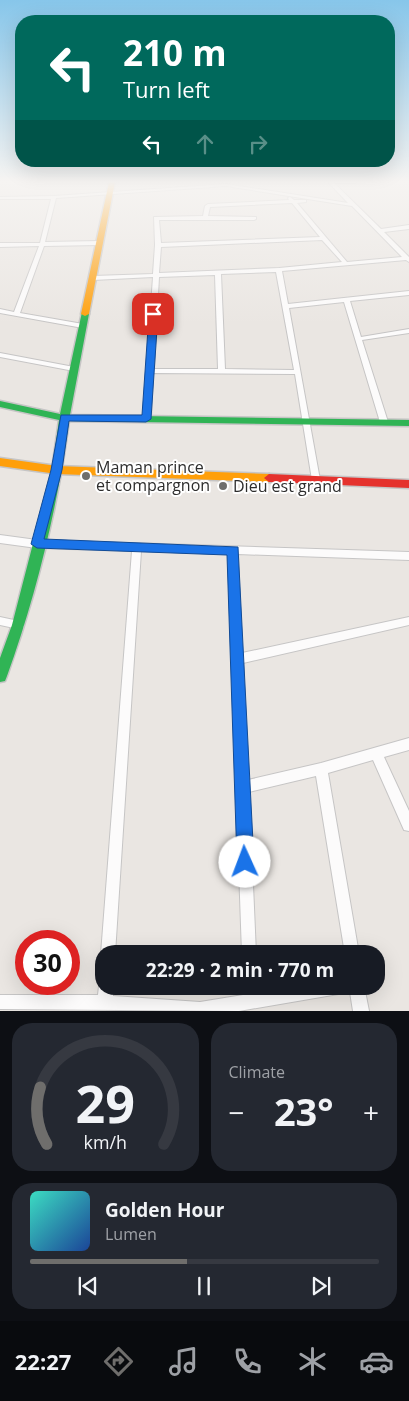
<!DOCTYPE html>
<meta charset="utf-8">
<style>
body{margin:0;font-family:"Open Sans",sans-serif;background:#242831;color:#f1f3f6;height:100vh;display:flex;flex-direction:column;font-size:19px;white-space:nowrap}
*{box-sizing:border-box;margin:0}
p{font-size:16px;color:#9ea1a6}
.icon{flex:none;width:28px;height:28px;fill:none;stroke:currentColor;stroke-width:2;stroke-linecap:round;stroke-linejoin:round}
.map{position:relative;height:1011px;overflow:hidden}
.drawer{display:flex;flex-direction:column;gap:12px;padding:12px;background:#0d0f14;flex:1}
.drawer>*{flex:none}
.hud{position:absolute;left:15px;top:15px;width:380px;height:152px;border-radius:20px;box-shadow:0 5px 20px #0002;background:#00695c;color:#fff;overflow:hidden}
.speed{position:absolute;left:15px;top:930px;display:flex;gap:10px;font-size:25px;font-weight:700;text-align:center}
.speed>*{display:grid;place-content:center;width:65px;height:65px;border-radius:50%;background:#171b24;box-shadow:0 5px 20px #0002;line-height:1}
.speed .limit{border:8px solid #d22;background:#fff;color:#111}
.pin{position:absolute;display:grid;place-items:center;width:42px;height:42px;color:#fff;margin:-21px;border-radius:10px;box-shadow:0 2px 8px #0006}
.me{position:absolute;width:55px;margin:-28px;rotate:358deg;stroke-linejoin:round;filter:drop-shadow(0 0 4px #0008)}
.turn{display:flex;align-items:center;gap:18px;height:105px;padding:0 25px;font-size:22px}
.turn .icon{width:65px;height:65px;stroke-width:2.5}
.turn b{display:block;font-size:35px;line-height:42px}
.lanes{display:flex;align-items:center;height:48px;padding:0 25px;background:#0003;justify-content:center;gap:25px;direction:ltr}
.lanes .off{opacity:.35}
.big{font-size:38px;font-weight:700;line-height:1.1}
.drawer .tile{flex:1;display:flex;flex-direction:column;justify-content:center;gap:8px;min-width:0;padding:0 18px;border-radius:20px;background:#242831}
.drawer .dial{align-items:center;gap:0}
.dial svg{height:130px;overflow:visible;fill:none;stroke:#363941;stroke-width:7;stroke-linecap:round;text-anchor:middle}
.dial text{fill:#f1f3f6;stroke:none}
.song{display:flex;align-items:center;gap:15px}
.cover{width:60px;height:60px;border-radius:8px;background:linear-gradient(135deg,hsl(170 70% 55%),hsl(220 70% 35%))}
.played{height:5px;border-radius:2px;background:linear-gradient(90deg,#6f6e6c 45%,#363941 45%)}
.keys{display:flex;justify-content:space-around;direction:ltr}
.heat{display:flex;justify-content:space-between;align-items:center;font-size:28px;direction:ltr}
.drawer .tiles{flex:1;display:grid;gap:12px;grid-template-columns:1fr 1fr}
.tile:last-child{grid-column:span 2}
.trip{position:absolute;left:95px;top:945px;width:290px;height:50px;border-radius:20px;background:#171b24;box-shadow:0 5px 20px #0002;font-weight:700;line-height:50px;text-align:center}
.tab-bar{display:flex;height:80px;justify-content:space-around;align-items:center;background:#090b0e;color:#9ea1a6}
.tab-bar .icon{width:35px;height:35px}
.tab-bar .active{color:#6f6e6c}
.tab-bar b{font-size:22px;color:#f1f3f6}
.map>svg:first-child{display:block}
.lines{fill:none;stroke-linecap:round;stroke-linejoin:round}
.street-casing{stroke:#c6c5c5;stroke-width:2}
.fast-casing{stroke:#c6c5c5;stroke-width:3}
.slow-casing{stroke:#c6c5c5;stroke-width:3}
.jam-casing{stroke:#c6c5c5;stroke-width:3}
.street{fill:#fcfbfb;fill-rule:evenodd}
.fast{fill:#30b455;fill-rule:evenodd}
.slow{fill:#ff9f0a;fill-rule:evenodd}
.jam{fill:#e5322d;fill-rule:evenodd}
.route{fill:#1a73e8;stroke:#114b97}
.poi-dot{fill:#6f6e6c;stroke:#fff;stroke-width:2}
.labels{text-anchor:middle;stroke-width:4;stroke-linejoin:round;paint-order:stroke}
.poi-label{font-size:16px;fill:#2d2d2d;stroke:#fff;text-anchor:start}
</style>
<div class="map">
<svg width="409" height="1011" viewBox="0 0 409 1011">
<rect width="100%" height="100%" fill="#eae6e2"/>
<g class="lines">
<defs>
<g id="street">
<path d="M328 182H333L381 229 409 225V229L384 232 409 257V262L406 260 282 271 288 304 409 291V295L350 301 361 337 409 329V333L362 340 388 422 384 425 380 422 344 302 289 308 320 480 319 482 316 483 312 480 295 374 153 373 151 419 147 421H144L143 419 153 277 93 280 90 278 93 276 153 274 155 245 154 217 203 216 205 206 208 204 289 200 288 198 290 197 294 200H306V202L297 203 347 262 402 257 352 206 226 186 56 198 45 242 100 241 103 243 100 245 44 246 20 313 83 324 86 326 83 328 0 313V309L14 312 39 246 0 247V243H40L51 199H0V197L54 196 226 184 348 203ZM292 203 320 237 161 243 159 220H254L256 219V217L208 216 210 207ZM322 240 342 262 279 268 159 273 161 247ZM276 272 294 370 225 369 221 274ZM215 275 218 369H154L159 277Z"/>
<path d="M335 182H357L355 183H337Z"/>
<path d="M0 353 74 367 78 369 74 371 0 357Z"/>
<path d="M0 535 37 540 409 552V560L238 554 242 653 409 617V625L243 663 248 780 321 763 409 738V750L384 757 409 811V831L404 830 373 760 328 773 359 954H345L316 776 249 792 256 954H242L228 554 141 551 115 954H104L103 959 101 954 132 551 37 548 0 543Z"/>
<path d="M0 617 23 622 24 625 23 628 19 629 0 625Z"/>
<path d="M104 980V986H113V996L200 1002 243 995V986H257L258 993 299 986H364L369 1011H353L350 992 239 1011 0 1009V995H98L99 986 101 981Z"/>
</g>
<path id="fast" d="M82 312 89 314 70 415 409 420V426L69 421C58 506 36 596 7 676L5 681 0 682V658L12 625 52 470 59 420 0 407V401L60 414Z"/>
<g id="slow">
<path d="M109 182H115L89 314 85 316 81 314Z"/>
<path d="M0 458 57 466 269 474 274 478 269 482 57 474 0 466Z"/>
</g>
<path id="jam" d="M269 474 409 480V488L269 482 264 478Z"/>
</defs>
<use href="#street" class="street-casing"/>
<use href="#fast" class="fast-casing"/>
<use href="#slow" class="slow-casing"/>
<use href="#jam" class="jam-casing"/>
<use href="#street" class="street"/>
<use href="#fast" class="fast"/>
<use href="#slow" class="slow"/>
<use href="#jam" class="jam"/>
</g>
<linearGradient id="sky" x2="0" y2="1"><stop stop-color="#87c6ea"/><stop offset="0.56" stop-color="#f6f4f2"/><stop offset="1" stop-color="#f6f4f2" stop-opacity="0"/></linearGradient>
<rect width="409" height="324" fill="url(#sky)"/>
<path class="route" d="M153 311 158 314 151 419 146 422 69 421 62 470 44 539 238 547 254 862 251 868 245 871 239 868 237 862 227 555 37 548 31 544 51 470 61 415H142L149 314Z"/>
<g class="poi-dot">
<circle cx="86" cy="476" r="5"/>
<circle cx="223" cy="486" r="5"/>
</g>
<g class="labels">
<g class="poi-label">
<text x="96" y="473">Maman prince<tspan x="96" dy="18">et compargnon</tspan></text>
<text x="233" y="492">Dieu est grand</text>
</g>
</g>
</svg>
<div class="speed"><div class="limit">30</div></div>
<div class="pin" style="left:153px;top:314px;background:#d93025"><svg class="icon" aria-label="arrive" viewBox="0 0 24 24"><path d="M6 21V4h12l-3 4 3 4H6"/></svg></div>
<svg class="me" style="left:245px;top:862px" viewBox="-20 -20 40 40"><circle r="19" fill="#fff"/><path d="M0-13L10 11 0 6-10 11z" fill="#1a73e8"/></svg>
<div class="trip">22:29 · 2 min · 770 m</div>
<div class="hud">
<div class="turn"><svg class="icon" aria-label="left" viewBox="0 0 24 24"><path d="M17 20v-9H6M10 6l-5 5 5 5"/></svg><div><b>210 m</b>Turn left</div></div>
<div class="lanes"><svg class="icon" aria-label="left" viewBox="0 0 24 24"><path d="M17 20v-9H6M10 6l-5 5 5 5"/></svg><svg class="icon off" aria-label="ahead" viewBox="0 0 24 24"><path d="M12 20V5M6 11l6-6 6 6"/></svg><svg class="icon off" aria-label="right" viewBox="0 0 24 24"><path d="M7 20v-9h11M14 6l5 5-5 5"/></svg></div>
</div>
</div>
<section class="drawer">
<div class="tiles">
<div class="tile dial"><svg viewBox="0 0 100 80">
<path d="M14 69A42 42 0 1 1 86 69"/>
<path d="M14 69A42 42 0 0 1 10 34" stroke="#6f6e6c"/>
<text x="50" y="56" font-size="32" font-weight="700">29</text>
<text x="50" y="72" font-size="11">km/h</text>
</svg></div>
<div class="tile"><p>Climate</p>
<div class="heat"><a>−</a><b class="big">23°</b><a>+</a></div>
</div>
<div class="tile">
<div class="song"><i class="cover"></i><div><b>Golden Hour</b><p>Lumen</p></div></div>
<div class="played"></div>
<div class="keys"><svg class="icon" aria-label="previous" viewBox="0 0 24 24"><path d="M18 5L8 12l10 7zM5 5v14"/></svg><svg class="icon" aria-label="pause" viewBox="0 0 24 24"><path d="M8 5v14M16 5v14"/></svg><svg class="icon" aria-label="next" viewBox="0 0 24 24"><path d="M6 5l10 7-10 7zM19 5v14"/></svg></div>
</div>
</div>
</section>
<nav class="tab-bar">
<b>22:27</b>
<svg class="icon active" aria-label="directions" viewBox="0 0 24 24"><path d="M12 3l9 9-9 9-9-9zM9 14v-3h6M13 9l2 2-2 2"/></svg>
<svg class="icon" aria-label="music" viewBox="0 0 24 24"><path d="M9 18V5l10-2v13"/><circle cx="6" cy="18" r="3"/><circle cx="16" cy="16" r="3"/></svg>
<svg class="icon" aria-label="phone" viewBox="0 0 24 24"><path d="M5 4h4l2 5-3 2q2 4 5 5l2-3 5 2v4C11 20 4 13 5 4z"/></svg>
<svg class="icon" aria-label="climate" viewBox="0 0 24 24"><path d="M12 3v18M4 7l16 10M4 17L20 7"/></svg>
<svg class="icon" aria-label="car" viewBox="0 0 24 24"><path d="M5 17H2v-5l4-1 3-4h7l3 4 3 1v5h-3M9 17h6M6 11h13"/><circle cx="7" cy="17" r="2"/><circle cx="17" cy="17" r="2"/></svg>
</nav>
